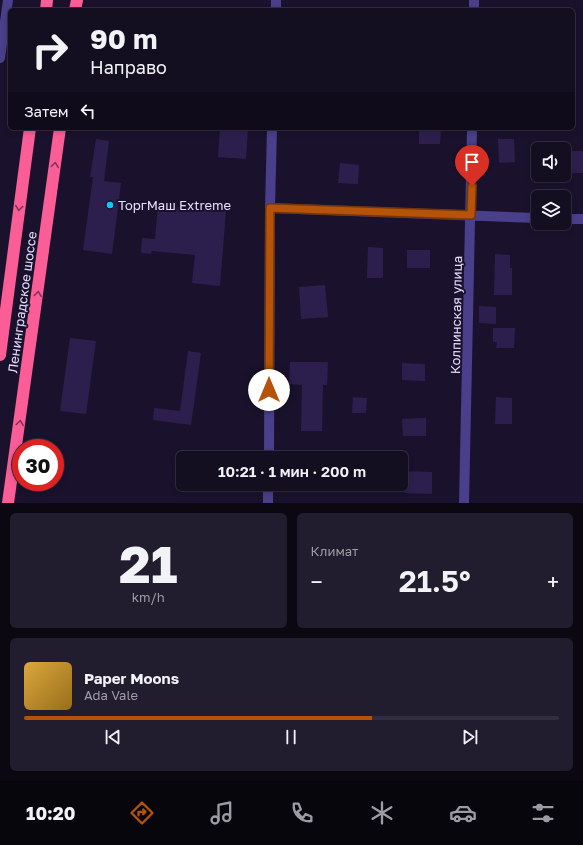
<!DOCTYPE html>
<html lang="ru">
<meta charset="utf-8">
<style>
body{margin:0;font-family:"Golos Text",sans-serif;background:#211c2e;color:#f1f3f6;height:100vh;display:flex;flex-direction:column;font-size:15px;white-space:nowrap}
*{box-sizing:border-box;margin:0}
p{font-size:13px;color:#9d9ca5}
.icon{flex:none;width:22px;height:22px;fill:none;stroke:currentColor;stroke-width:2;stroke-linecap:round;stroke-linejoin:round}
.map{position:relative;height:503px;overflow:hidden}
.sheet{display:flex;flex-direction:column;gap:10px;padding:10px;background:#0b0812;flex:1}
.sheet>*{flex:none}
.banner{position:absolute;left:8px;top:8px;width:567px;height:122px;border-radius:6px;box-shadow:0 2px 6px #0003,0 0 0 1px #332e3f;background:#140e21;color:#f1f3f6;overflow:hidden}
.fabs{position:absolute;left:531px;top:142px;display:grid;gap:8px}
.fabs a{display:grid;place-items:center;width:40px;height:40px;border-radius:6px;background:#140e21;box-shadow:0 2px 6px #0003,0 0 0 1px #332e3f;font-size:20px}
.speed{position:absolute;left:12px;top:439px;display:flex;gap:8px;font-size:20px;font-weight:700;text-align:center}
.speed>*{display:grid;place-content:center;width:52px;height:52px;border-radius:50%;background:#140e21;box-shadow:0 2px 6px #0003,0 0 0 1px #332e3f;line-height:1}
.speed .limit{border:6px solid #d22;background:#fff;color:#111}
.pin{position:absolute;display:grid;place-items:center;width:34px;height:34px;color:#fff;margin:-41px -17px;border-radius:50% 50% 50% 0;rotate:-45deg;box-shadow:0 0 4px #0007}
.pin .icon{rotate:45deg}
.me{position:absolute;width:44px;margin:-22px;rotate:0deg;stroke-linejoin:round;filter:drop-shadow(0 0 3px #0008)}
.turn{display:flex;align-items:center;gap:14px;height:84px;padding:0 16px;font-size:18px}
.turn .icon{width:52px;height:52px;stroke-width:2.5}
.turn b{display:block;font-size:28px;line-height:34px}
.then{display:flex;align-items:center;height:38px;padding:0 16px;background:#0003;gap:8px;font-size:15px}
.big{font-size:30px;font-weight:600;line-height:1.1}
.sheet .widget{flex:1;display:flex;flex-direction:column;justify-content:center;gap:6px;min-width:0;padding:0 14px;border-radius:6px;background:#211c2e}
.sheet .dial{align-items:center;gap:0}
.dial b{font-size:52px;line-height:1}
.song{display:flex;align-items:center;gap:12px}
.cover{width:48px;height:48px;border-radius:6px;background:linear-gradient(135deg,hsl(40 70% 55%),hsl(40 70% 35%))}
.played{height:4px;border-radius:2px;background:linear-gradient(90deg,#b45309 65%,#332e3f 65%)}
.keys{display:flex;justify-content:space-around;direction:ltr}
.heat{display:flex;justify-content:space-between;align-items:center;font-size:22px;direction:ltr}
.sheet .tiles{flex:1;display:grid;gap:10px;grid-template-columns:1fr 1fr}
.widget:last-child{grid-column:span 2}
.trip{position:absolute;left:176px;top:451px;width:232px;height:40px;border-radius:6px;background:#140e21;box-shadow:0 2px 6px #0003,0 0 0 1px #332e3f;font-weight:600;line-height:40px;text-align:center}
.dock{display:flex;height:64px;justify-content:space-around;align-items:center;background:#08060d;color:#9d9ca5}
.dock .icon{width:28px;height:28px}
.dock .on{color:#b45309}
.dock b{font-size:18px;color:#f1f3f6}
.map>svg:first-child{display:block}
.building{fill:#2d1f4d}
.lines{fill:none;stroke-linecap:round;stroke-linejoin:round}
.street{stroke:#4a3f8a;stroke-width:10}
.highway{stroke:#fb5d96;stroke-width:12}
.oneway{stroke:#7f345c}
.route-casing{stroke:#753606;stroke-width:10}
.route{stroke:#b45309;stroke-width:7}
.poi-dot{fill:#10c7f9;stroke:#1a122c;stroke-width:1.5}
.labels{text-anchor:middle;stroke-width:4;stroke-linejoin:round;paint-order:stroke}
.poi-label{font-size:13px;fill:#e6defe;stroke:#1a122c;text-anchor:start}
.street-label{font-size:13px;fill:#e6defe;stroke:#1a122c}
</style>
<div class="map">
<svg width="583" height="503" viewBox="0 0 583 503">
<rect width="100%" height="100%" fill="#1a122c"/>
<g class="building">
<path d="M220 128H248L246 159 218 157Z"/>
<path d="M419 128H441L440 144H419Z"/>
<path d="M96 139 109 141 104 181 121 183 112 254 83 250 93 177H90Z"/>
<path d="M498 139H514L515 162 499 163Z"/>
<path d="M569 151H583V173H568Z"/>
<path d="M340 163 359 165 358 184 338 183Z"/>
<path d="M158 205 226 211 220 286 192 283 195 255 152 251 151 254 141 253 142 238 155 239Z"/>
<path d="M368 247 383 248V278H367Z"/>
<rect x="407" y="250" width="23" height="18"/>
<path d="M495 254 510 255V268H512V295H494Z"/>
<path d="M325 285 328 317 301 319 299 287Z"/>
<path d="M479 306 496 307V324L479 323Z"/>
<path d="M493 328H515L514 348H496L497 342H493Z"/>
<path d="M70 338 96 341 86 414 60 411Z"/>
<path d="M188 351 201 353 191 425 153 420 154 408 180 411Z"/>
<path d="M290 362H328L327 385H323L322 431H301L302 385 289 384Z"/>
<path d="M402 363 425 364V381L402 380Z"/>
<path d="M353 397 367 398 366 413H352Z"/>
<path d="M496 397 512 398V424H495Z"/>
<path d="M426 418V436H403L402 419Z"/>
<path d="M404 471 432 472V494L404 493Z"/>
</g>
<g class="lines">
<g class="street">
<path d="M276 10V0"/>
<path d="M474 10V0"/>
<path d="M0 58 8 0"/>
<path d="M270 208 538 218"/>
<path d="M564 219H583"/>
<path d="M269 458 270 208 272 128"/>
<path d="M268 503V484"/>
<path d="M464 503 472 128"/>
</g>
<g class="highway">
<path d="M46 10 47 0"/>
<path d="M75 10 77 0"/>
<path d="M0 355 30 128"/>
<path d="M8 503 60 128"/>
</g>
</g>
<defs><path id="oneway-chevron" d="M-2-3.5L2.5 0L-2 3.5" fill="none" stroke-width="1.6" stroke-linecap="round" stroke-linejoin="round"/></defs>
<g class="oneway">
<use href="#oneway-chevron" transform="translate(55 165) rotate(-82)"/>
<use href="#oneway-chevron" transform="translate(19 208) rotate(98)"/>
<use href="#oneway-chevron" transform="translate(38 294) rotate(-82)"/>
<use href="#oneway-chevron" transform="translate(20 423) rotate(-82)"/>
</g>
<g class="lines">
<defs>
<path id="route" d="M269 390 270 208 471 215 472 186"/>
</defs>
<use href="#route" class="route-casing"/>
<use href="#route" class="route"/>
</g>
<circle class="poi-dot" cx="110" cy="205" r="4"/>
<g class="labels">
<g class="poi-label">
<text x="118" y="210">ТоргМаш Extreme</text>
</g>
<g class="street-label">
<text transform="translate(22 302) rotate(-82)" y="5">Ленинградское шоссе</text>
<text transform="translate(456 315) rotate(-89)" y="5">Колпинская улица</text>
</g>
</g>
</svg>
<div class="fabs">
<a><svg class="icon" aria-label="sound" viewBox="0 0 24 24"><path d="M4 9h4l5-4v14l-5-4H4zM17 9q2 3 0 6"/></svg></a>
<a><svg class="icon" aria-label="layers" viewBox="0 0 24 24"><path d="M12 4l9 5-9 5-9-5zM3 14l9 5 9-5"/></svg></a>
</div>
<div class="speed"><div class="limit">30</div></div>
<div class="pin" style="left:472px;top:186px;background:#d93025"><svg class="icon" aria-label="arrive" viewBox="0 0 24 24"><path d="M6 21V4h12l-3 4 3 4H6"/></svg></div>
<svg class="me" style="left:269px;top:390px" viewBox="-20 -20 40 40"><circle r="19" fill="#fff"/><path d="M0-13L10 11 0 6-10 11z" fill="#b45309"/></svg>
<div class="trip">10:21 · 1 мин · 200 m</div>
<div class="banner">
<div class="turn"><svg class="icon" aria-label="right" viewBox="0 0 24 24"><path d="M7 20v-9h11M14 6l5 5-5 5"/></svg><div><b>90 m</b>Направо</div></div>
<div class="then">Затем<svg class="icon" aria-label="left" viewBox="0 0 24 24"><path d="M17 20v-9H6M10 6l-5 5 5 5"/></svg></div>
</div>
</div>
<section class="sheet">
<div class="tiles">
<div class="widget dial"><b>21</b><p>km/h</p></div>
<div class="widget"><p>Климат</p>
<div class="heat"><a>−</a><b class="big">21.5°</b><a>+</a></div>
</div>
<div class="widget">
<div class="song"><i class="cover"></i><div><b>Paper Moons</b><p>Ada Vale</p></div></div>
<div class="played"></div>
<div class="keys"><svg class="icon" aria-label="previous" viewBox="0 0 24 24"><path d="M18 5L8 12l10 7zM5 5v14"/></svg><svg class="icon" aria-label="pause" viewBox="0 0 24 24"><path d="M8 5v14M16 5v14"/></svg><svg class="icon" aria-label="next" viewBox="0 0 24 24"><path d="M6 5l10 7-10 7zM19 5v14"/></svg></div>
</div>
</div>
</section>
<nav class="dock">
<b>10:20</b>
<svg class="icon on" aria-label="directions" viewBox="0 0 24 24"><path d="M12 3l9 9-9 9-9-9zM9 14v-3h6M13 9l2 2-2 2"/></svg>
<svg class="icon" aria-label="music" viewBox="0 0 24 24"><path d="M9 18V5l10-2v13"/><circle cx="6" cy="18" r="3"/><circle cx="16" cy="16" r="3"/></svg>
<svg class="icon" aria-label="phone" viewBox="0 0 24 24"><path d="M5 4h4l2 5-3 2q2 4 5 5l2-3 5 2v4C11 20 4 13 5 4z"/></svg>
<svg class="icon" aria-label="climate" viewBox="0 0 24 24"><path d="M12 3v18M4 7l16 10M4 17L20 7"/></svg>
<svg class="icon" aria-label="car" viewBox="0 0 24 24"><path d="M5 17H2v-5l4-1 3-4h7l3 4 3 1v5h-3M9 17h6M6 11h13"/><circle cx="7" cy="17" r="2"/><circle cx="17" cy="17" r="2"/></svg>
<svg class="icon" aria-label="filters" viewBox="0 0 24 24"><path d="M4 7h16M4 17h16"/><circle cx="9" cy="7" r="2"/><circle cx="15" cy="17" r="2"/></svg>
</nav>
